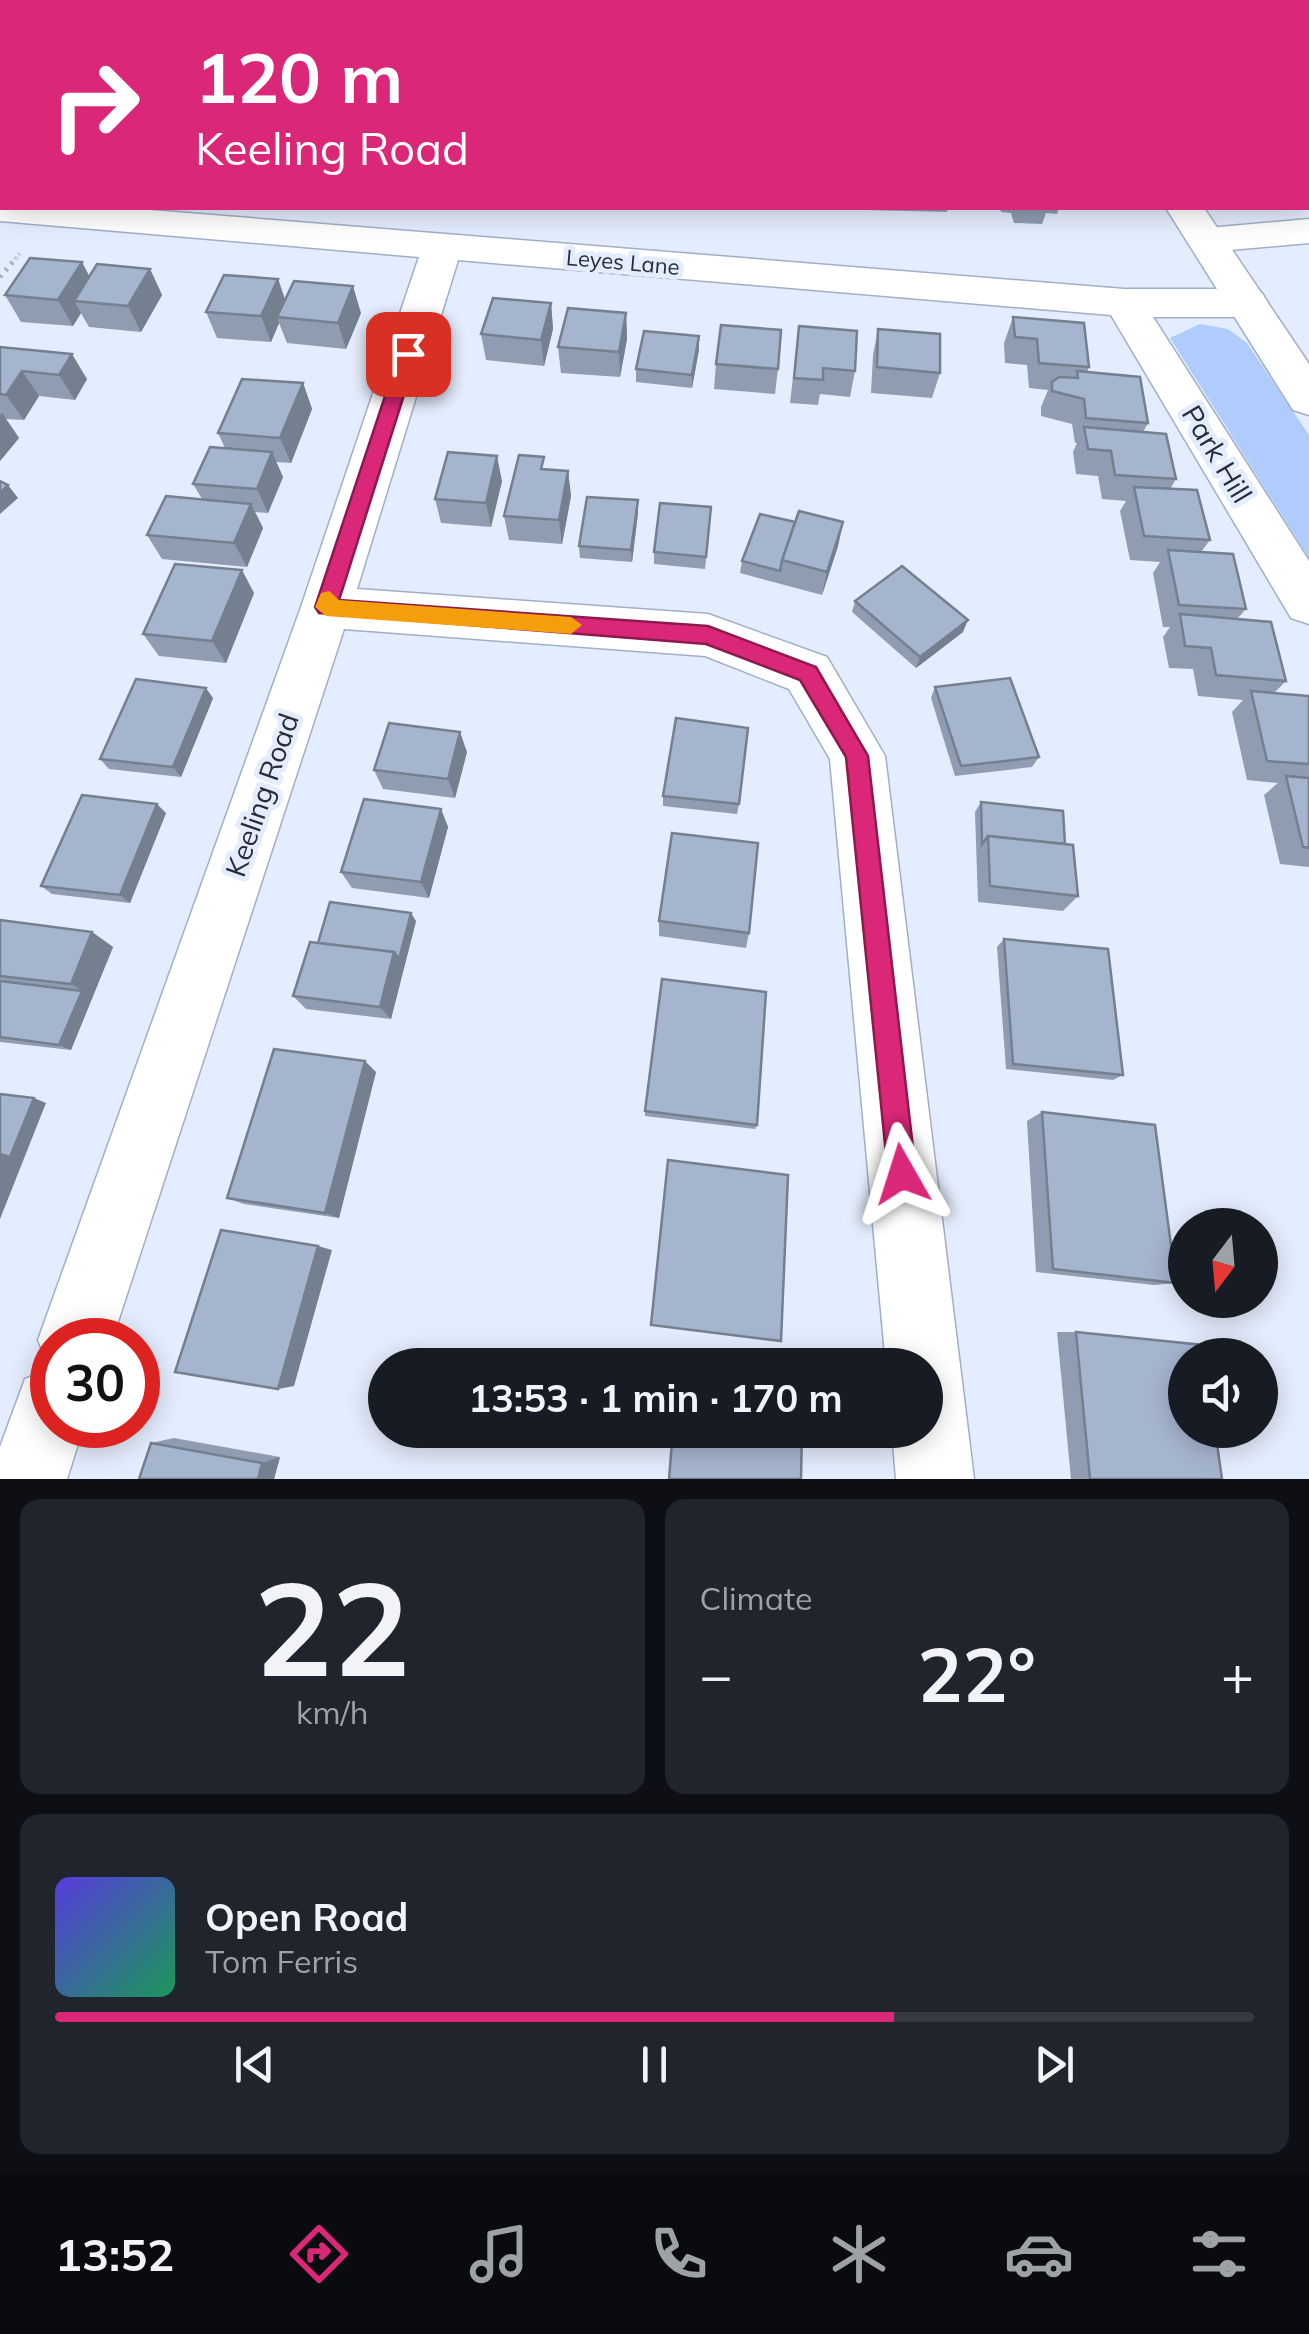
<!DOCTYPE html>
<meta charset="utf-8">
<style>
body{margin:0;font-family:Mulish,sans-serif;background:#20242c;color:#f1f3f6;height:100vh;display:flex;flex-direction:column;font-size:38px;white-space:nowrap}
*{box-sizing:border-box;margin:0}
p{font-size:32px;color:#9ea1a6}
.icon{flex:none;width:55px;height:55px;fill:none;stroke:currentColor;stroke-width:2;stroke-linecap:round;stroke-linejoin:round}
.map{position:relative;height:1479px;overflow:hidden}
.details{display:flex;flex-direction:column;gap:20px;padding:20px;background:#0d0f14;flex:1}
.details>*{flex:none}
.hud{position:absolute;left:0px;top:0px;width:1310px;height:210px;box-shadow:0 5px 25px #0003;background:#db2777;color:#fff;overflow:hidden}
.needle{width:65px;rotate:196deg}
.controls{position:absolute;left:1168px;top:1208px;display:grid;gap:20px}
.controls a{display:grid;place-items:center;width:110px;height:110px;border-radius:50%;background:#171b24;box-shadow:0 5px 25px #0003;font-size:50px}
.speed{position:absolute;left:30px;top:1318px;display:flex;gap:20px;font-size:50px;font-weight:700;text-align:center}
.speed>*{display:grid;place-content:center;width:130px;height:130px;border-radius:50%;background:#171b24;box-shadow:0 5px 25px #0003;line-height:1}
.speed .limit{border:15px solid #d22;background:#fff;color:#111}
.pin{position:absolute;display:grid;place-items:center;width:85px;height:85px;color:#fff;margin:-42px;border-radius:20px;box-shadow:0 5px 15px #0006}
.me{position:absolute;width:110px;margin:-55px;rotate:354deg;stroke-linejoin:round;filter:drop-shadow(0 0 8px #0008)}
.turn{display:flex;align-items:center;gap:35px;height:210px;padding:0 30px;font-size:45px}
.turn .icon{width:130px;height:130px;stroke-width:2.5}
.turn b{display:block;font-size:70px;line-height:85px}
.big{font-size:75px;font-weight:700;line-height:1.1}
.details .widget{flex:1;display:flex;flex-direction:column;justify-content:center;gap:15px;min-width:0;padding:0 35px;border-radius:20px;background:#20242c}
.details .dial{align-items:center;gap:0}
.dial b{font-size:130px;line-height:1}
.song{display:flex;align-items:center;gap:30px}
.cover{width:120px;height:120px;border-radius:15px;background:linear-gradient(135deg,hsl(250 70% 55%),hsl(150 70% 35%))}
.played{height:10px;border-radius:5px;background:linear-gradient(90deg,#db2777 70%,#363941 70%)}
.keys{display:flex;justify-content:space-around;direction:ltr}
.heat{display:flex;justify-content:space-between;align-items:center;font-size:55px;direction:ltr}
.details .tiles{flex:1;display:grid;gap:20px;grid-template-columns:1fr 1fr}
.widget:last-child{grid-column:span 2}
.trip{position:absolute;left:368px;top:1348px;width:575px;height:100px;border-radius:50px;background:#171b24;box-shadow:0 5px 25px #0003;font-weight:700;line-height:100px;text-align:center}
.dock{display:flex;height:160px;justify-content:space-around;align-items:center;background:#090b0e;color:#9ea1a6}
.dock .icon{width:70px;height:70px}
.dock .active{color:#db2777}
.dock b{font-size:45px;color:#f1f3f6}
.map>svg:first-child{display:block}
.green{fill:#afccfd}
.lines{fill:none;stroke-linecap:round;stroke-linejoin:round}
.minor-casing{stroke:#a0afc8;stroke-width:3}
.tertiary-casing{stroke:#a0afc8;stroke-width:3}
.path-far1{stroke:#a6aebc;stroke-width:4;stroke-dasharray:1 5;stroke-linecap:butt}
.path{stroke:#a6aebc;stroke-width:5;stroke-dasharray:2.5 6;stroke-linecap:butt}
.minor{fill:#fff;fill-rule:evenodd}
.tertiary{fill:#fff;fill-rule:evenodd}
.wall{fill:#8f9cb1}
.shaded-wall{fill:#747f90}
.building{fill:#a6b5ce;stroke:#747f90;stroke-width:2.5}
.route{fill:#db2777;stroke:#8e194d;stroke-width:2.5}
.slow{fill:#f59e0b}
.labels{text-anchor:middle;stroke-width:10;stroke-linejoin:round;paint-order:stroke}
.far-street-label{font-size:22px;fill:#272d37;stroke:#e4edfd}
.street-label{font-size:28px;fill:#272d37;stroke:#e4edfd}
</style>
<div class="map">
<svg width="1309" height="1479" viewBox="0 0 1309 1479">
<rect width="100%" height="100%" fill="#e4edfd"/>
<path class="green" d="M1200 324 1228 329 1247 343 1309 435V558L1170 338Z"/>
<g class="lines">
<defs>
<g id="minor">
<path d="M0 197 2 208H125L1124 289H1247L1262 293 1268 303 1262 313 1247 317H1153L1309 561V624L1291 618 1111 315 458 260 357 589 708 614 827 657 885 756 974 1479H896L892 1430H925V1365H886L830 759 789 689 705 656 344 629 112 1340H52V1367L49 1366 38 1340 301 607 419 257 0 221Z"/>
<path d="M1309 219V243L1208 252 1194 249 1188 240 1194 231 1208 228Z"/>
<path d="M52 1368V1425H84L67 1479H0V1447L25 1379Z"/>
</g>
<g id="tertiary">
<path d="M1044 0H1076L1077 2H1045Z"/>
<path d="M1166 208H1204L1309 364V415L1293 410Z"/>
</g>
</defs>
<use href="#minor" class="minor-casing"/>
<use href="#tertiary" class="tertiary-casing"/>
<path class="path-far1" d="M15 259 20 253"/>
<path class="path" d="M0 277 17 257"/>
<use href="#minor" class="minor"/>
<use href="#tertiary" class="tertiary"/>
</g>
<g class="wall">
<path d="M0 0H19L18 2H2V6H0Z"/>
<path d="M262 0H317L316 2H262Z"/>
<path d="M1149 0H1240L1238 2H1150Z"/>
<rect x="1308" y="124" width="1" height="55"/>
<path d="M840 208H861V209H841Z"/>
<path d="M867 208H948L947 212 867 210Z"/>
<path d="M986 208H1059L1057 214 1046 213 1042 224 1014 223 1011 213 1001 212 1000 208Z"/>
<path d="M150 269 162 295 141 332 89 327 81 313 73 326 21 322 5 295 89 277Z"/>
<path d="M278 279 285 300 361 313 346 349 287 343 279 323 271 342 217 338 206 312Z"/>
<path d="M551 303 553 329 544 366 486 360 481 334Z"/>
<path d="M626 313 627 339 620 377 561 373 558 347Z"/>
<path d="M1013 317 1089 367 1087 372 1148 423 1143 432 1176 479 1170 489 1210 540 1201 552 1246 609 1237 619 1286 681 1274 693 1309 696V867L1280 864 1264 795 1278 783 1247 780 1232 712 1243 700 1198 696 1193 669 1169 668 1163 637 1170 627H1163L1153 573 1160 562 1130 560 1120 511 1126 501 1102 499 1098 476 1076 474 1073 452 1077 443H1075L1072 424 1041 416V407L1048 390 1029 388 1027 365 1005 363 1004 343Z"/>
<path d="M799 326 855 371 850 397 820 394 818 405 790 403Z"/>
<path d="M878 329 940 373 932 398 871 393 873 355Z"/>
<path d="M0 347 87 379 75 400 39 396 24 420 6 419 19 438 0 461Z"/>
<path d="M699 349 692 388 636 382V369Z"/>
<path d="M716 364 778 369 775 394 714 389Z"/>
<path d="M303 383 312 409 291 463 276 462 283 477 268 513 255 512 263 528 247 567 162 559 147 535 202 499 193 484 225 448 218 433Z"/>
<path d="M545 469 568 471 571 496 562 544 509 540 504 516Z"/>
<path d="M502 481 491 527 441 523 435 499Z"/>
<path d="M711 507 705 569 654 564V552Z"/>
<path d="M638 513 632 562 580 558 579 546Z"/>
<path d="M795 522H843L838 546 822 595 740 573 742 561Z"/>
<path d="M254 593 226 663 159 656 143 634Z"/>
<path d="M855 601 963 632 916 668 852 612Z"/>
<path d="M935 687 1039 757 1032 767 955 776 931 698Z"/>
<path d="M213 698 181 777 109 769 100 759Z"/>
<path d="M467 752 455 798 383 789 374 770Z"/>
<path d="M663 796 739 804 737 814 663 806Z"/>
<path d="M981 802 1065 844 1078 896 1063 911 978 902 975 812Z"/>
<path d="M441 809 448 827 429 898 352 888 341 872Z"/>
<path d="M166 813 130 903 52 894 41 886Z"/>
<path d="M0 920 92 932 113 947 71 1050 0 1042Z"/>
<path d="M416 921 391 1019 306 1009 293 996 318 943Z"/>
<path d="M659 921 749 933 746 948 659 936Z"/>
<path d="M1004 939 1123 1075 1113 1080 1006 1069 997 947Z"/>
<path d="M376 1072 339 1218 244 1204 227 1198Z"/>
<path d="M645 1111 757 1125 755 1129 645 1116Z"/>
<path d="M1042 1112 1176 1283 1154 1285 1036 1272 1027 1121Z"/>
<path d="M1057 1332H1076L1222 1479H1071Z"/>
<path d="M174 1438 280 1457 274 1479H139L151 1443Z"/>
</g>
<g class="shaded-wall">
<path d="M82 262 96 289 74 301 81 313 73 326 58 300Z"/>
<path d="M150 269 162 295 141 332 128 306Z"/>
<path d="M278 279 287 305 277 317 279 323 271 342 261 316Z"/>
<path d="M353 286 361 313 346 349 338 323Z"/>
<path d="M551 303 553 329 544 366 541 340Z"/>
<path d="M626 313 627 339 620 377 619 352Z"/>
<path d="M699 336V349L692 388V375Z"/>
<path d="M72 354 87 379 75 400 59 375Z"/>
<path d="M22 371 39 396 24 420 6 395Z"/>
<path d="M303 383 312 409 291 463 280 438Z"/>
<path d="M2 413 19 438 0 461V415Z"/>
<path d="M272 452 283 477 268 513 257 489Z"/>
<path d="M497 456 502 481 491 527 486 503Z"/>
<path d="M568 471 571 496 562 544 559 520Z"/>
<path d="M8 485 18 498 0 514V493Z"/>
<path d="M638 500V513L632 562 631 550Z"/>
<path d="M251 504 263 528 247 567 234 543Z"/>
<path d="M843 522 838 546 822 595 827 572Z"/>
<path d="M242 570 254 593 226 663 212 641Z"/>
<path d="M968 620 963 632 916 668 920 657Z"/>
<path d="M206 688 213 698 181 777 173 767Z"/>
<path d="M460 732 467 752 455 798 448 779Z"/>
<path d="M157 804 166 813 130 903 120 895Z"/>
<path d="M441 809 448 827 429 898 421 882Z"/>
<path d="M411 913 416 921 391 1019 380 1007 394 952Z"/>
<path d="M92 932 113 947 71 1050 59 1045 82 991 71 984Z"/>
<path d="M365 1061 376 1072 339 1218 325 1213Z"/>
<path d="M34 1098 46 1103 0 1219V1154Z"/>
<path d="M318 1246 332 1250 294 1386 278 1389Z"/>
<path d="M280 1457 274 1479H258L262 1463Z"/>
</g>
<g class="building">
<path d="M929 0H978L979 2H930Z"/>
<path d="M1173 0H1217L1219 2H1174Z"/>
<rect x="1308" y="124" width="1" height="29"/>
<path d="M30 258 82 262 58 300 5 295Z"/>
<path d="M97 264 150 269 128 306 74 301Z"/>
<path d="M224 275 278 279 261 316 206 312Z"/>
<path d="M294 281 353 286 338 323 277 317Z"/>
<path d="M493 298 551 303 541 340 481 334Z"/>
<path d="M568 308 626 313 619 352 558 347Z"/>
<path d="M1013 317 1084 323 1089 367 1039 363 1037 339 1015 337Z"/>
<path d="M721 325 781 330 778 369 716 364Z"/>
<path d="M799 326 857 331 855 371 823 368V380L794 378Z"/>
<path d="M878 329 940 334V373L877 367Z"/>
<path d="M644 331 699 336 692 375 636 369Z"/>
<path d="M0 347 72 354 59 375 22 371 6 395 0 394Z"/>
<path d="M1077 371 1140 377 1148 423 1086 418 1084 399 1052 391V382L1059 377 1078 378Z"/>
<path d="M242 379 303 383 280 438 218 433Z"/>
<path d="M1084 427 1166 434 1176 479 1115 475 1111 451 1088 449Z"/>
<path d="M210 447 272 452 257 489 193 484Z"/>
<path d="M448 452 497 456 486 503 435 499Z"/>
<path d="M519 455 544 457 541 469 568 471 559 520 504 516Z"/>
<path d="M0 481 8 485 0 493Z"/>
<path d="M1134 487 1197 490 1210 540 1144 536Z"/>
<path d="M166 496 251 504 234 543 147 535Z"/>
<path d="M587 497 638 500 631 550 579 546Z"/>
<path d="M660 503 711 507 706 557 654 552Z"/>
<path d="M799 511 843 522 827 572 782 560Z"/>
<path d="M760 514 795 522 782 560 780 571 742 561Z"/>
<path d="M1168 550 1233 554 1246 609 1179 605Z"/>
<path d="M175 564 242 570 212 641 143 634Z"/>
<path d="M902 566 968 620 920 657 855 601Z"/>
<path d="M1180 614 1271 622 1286 681 1216 675 1211 648 1185 646Z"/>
<path d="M1010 678 1039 757 961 766 935 687Z"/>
<path d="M136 679 206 688 173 767 100 759Z"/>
<path d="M1251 691 1309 696V764L1267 761Z"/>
<path d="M676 718 748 728 739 804 663 796Z"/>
<path d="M389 723 460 732 448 779 374 770Z"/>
<path d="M1286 776 1309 778V848L1303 847Z"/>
<path d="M82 795 157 804 120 895 41 886Z"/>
<path d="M364 799 441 809 421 882 341 872Z"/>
<path d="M981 802 1063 811 1065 844 988 836 982 844Z"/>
<path d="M672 833 758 843 749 933 659 921Z"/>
<path d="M988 836 1073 845 1078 896 990 886Z"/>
<path d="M330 902 411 913 399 959 394 952 318 943Z"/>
<path d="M0 920 92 932 71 984 0 976Z"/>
<path d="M1004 939 1108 949 1123 1075 1013 1064Z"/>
<path d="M310 942 394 952 380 1007 293 996Z"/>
<path d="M662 979 766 992 757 1125 645 1111Z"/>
<path d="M0 981 82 991 59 1045 0 1037Z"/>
<path d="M274 1049 365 1061 325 1213 227 1198Z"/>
<path d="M0 1094 34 1098 10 1157 0 1154Z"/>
<path d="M1042 1112 1155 1125 1176 1283 1053 1269Z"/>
<path d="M668 1160 788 1175 781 1341 651 1325Z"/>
<path d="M221 1230 318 1246 278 1389 175 1372Z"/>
<path d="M1076 1332 1203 1345 1205 1355H1185V1430H1215L1222 1479H1090Z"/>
<path d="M673 1430H802L801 1479H669Z"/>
<path d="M151 1443 262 1463 258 1479H139Z"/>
</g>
<path class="route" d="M408 347 417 354 339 600 708 626 816 667 868 756 916 1174 912 1185 902 1189 892 1185 888 1174 846 757 800 680 706 644 319 613 315 607 399 354Z"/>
<path class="slow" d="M329 591 339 600 571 617 582 625 571 634 326 616 315 607 321 593Z"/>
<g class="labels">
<g class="far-street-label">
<text transform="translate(623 262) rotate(5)" y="8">Leyes Lane</text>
</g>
<g class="street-label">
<text transform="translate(1217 454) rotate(59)" y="10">Park Hill</text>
<text transform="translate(262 795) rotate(-71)" y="10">Keeling Road</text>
</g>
</g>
</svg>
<div class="controls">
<a><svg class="needle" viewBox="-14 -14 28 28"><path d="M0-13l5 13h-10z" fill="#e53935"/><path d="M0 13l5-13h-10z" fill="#9ea1a6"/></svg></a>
<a><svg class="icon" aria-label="sound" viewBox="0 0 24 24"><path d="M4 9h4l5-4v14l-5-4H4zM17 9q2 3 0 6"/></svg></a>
</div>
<div class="speed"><div class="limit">30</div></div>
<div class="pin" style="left:408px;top:354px;background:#d93025"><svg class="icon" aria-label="arrive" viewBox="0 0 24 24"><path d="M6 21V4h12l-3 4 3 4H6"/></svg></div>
<svg class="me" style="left:902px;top:1174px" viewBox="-20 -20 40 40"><path d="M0-17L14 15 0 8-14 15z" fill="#db2777" stroke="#fff" stroke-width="4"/></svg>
<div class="trip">13:53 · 1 min · 170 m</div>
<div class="hud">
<div class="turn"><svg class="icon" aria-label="right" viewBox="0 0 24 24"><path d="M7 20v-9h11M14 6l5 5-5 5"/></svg><div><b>120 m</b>Keeling Road</div></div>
</div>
</div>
<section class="details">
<div class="tiles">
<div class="widget dial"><b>22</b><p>km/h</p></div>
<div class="widget"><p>Climate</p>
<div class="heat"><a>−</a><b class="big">22°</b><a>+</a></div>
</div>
<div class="widget">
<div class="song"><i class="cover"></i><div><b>Open Road</b><p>Tom Ferris</p></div></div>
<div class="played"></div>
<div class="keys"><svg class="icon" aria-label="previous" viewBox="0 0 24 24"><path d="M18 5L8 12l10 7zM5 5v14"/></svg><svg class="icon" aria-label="pause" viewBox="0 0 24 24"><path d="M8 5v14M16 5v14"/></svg><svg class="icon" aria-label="next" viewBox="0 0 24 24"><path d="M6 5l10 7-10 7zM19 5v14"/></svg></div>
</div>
</div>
</section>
<nav class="dock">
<b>13:52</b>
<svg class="icon active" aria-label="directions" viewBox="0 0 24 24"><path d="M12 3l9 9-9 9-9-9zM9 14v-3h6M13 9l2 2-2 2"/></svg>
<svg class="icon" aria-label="music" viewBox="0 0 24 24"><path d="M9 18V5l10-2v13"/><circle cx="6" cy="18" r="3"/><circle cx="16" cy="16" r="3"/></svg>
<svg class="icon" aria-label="phone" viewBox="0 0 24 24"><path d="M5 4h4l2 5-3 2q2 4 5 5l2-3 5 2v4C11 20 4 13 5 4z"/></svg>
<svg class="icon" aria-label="climate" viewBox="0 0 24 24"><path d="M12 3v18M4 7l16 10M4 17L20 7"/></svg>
<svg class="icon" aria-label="car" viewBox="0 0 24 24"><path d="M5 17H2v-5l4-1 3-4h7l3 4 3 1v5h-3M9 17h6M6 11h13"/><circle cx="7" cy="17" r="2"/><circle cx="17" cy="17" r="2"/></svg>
<svg class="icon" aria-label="filters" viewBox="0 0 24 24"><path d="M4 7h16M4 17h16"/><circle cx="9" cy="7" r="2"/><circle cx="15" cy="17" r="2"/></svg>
</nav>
